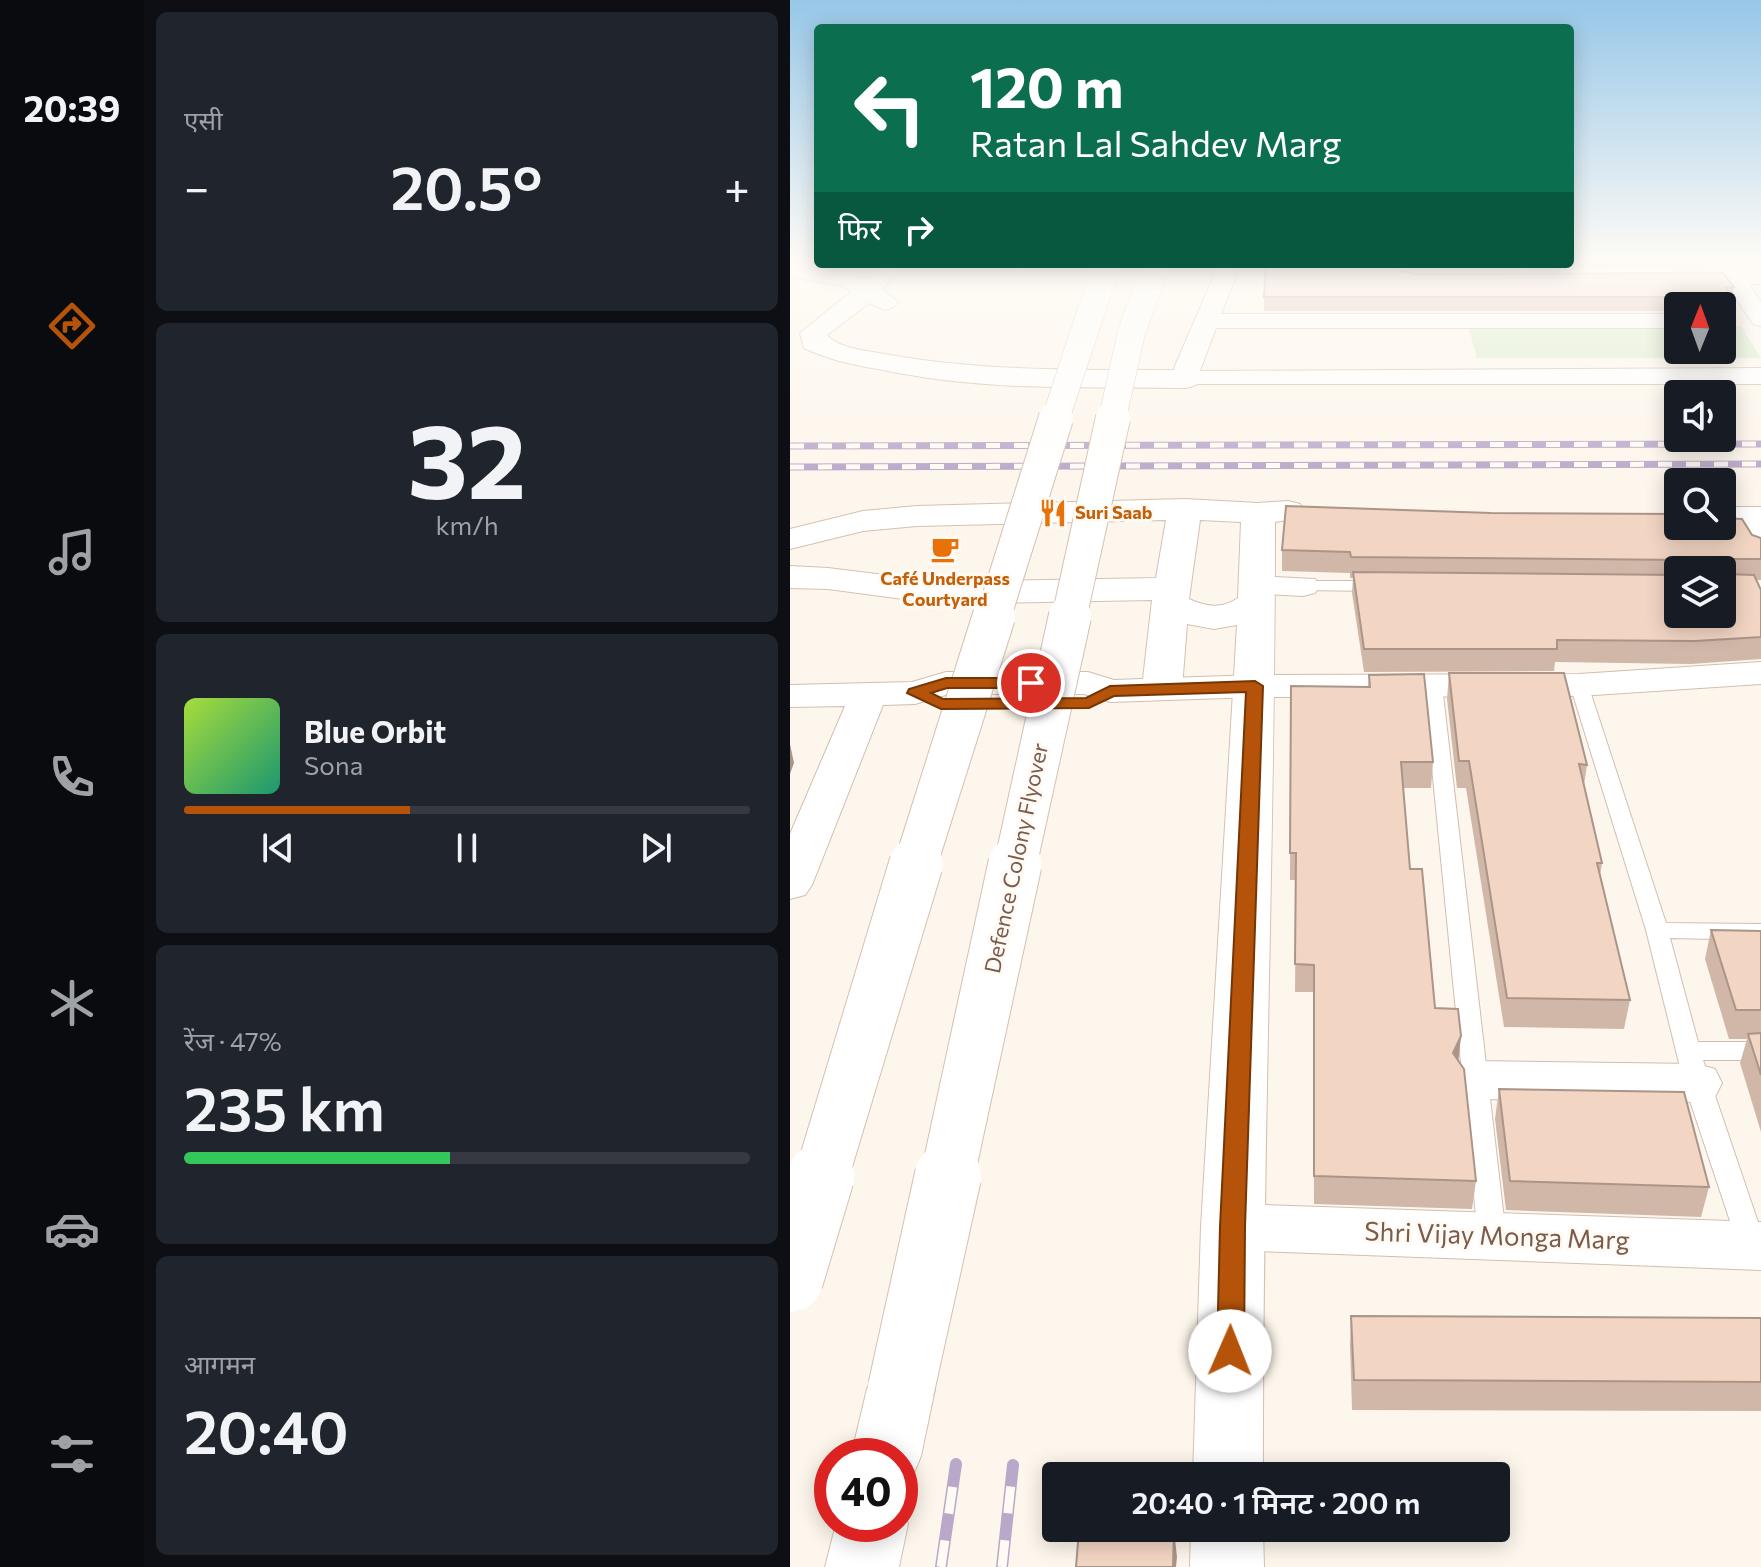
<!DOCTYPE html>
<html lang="hi">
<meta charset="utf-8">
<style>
body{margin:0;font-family:Commissioner,"Noto Sans Devanagari",sans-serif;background:#20242c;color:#f1f3f6;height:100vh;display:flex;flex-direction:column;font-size:30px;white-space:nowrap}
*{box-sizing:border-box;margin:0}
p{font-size:26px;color:#9ea1a6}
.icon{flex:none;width:44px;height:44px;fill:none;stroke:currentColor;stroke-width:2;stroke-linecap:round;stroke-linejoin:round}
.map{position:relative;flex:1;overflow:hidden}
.drawer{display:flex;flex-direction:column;gap:12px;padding:12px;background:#0d0f14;width:646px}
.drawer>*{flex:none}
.banner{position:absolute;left:24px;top:24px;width:760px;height:244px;border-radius:8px;box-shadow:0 4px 20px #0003;background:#0b6e4f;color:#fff;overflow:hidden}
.needle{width:52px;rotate:1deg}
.buttons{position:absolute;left:874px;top:292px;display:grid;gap:16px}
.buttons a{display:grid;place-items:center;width:72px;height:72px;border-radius:8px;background:#171b24;box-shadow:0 4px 20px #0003;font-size:40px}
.speed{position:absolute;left:24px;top:1438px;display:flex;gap:16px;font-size:40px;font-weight:700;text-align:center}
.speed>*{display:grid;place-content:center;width:104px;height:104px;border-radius:50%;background:#171b24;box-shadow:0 4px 20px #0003;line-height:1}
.speed .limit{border:12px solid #d22;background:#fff;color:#111}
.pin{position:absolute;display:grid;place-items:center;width:68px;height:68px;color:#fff;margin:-34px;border:4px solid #fff;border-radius:50%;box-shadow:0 2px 8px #0007}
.me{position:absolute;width:88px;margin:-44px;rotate:1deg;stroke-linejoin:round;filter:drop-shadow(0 0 6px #0008)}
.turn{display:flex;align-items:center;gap:28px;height:168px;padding:0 24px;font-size:36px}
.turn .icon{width:104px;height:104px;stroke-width:2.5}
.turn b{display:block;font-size:56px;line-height:68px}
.then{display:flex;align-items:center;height:76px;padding:0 24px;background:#0003;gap:16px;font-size:30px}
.big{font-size:60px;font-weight:600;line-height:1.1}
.drawer .widget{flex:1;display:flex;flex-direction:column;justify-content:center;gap:12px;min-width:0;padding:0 28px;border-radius:12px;background:#20242c}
.drawer .dial{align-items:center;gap:0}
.dial b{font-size:104px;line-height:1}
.song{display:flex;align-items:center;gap:24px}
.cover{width:96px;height:96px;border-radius:12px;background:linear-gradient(135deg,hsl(80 70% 55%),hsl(160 70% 35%))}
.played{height:8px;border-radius:4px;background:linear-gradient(90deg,#b45309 40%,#363941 40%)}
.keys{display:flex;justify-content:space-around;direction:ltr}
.heat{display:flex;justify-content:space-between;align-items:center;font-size:44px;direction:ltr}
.charge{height:12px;border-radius:6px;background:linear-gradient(90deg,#34c759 47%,#363941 0)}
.trip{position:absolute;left:252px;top:1462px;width:468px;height:80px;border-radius:8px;background:#171b24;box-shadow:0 4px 20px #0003;font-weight:600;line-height:80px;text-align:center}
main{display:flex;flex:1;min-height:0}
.tabs{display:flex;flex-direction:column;width:144px;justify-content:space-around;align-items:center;background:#090b0e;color:#9ea1a6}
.tabs .icon{width:56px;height:56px}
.tabs .active{color:#b45309}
.tabs b{font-size:36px;color:#f1f3f6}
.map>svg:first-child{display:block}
.green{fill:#d8ecc9}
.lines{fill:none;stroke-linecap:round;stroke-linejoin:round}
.lane-casing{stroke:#d1beb0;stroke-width:2}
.street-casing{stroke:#d1beb0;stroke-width:2}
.secondary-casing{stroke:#d6c0b0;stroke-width:2}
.lane{fill:#fff;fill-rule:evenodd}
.street{fill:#fff;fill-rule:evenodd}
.secondary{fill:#fff;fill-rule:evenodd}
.rail-far1-casing{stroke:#b9a8c9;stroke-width:7}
.rail-casing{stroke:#b9a8c9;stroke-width:12}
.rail-far1{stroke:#fffaf3;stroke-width:5;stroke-dasharray:14;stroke-linecap:butt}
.rail{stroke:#fffaf3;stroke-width:9;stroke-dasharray:27;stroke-linecap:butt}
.secondary-bridge-far4-casing{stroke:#d6c0b0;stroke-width:28;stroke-linecap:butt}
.secondary-bridge-far3-casing{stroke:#d6c0b0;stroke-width:36;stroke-linecap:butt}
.secondary-bridge-far2-casing{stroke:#d6c0b0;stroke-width:44;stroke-linecap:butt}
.secondary-bridge-far1-casing{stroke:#d6c0b0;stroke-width:55;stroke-linecap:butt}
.secondary-bridge-casing{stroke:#d6c0b0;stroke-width:68;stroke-linecap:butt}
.secondary-bridge-far4{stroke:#fff;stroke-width:27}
.secondary-bridge-far3{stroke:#fff;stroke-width:34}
.secondary-bridge-far2{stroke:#fff;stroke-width:42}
.secondary-bridge-far1{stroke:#fff;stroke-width:53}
.secondary-bridge{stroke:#fff;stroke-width:66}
.wall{fill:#d1b7a8;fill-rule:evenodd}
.shaded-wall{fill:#aa9588}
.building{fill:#f3d5c3;stroke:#aa9588;stroke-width:2}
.route{fill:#b45309;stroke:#753606;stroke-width:2}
.labels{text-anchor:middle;stroke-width:6;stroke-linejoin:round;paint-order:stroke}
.far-food-label{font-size:18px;font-weight:bold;fill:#c56008;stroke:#fffaf3;text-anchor:start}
.street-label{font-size:22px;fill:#7a5c4d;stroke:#fffaf3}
.near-street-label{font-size:26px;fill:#7a5c4d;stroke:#fffaf3}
</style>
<main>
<nav class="tabs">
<b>20:39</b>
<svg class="icon active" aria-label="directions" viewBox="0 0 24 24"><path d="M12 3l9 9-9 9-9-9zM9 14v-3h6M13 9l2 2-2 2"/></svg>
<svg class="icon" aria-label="music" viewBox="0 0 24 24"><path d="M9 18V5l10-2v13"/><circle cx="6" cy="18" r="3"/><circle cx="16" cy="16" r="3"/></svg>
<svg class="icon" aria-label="phone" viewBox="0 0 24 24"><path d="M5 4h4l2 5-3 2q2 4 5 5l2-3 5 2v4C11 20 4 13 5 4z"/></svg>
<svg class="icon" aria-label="climate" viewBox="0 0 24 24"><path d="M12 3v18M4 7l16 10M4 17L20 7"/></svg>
<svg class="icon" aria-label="car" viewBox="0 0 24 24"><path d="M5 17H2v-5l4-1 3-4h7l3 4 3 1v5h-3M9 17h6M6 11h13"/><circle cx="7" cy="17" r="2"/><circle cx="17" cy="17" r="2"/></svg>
<svg class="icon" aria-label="filters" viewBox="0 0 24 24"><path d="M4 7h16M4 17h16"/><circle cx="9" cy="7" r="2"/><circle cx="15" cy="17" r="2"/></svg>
</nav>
<section class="drawer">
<div class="widget"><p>एसी</p>
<div class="heat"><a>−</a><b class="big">20.5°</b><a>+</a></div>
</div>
<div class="widget dial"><b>32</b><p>km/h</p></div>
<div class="widget">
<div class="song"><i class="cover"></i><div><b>Blue Orbit</b><p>Sona</p></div></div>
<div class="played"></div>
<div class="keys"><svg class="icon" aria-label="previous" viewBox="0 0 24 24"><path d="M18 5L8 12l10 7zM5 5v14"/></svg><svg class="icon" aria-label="pause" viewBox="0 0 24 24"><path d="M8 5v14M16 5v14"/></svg><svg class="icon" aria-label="next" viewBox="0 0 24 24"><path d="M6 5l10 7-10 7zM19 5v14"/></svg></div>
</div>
<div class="widget"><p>रेंज · 47%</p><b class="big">235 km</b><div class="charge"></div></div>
<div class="widget"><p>आगमन</p><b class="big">20:40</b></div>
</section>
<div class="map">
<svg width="971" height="1567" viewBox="0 0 971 1567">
<rect width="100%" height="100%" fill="#fdf6ec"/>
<path class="green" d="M678 326H888V350H932V326H951L971 358H687Z"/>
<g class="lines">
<defs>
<g id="lane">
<path d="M513 581H588L596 586 588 591 507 590 505 586Z"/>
<path d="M789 680 798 685 876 923 971 924V940L880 938 908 1042H971V1060H913L971 1231V1254L962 1257 952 1253 948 1245 894 1083 856 930 780 685Z"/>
<path d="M643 681 652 686 716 1236 712 1244 702 1248 692 1244 688 1236 634 686Z"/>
</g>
<g id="street">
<path d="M922 262H944L950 271 971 270V284H959L971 302V326L963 324 936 284 883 285 872 278 883 271H928Z"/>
<path d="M429 264H451L431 314H888V328H426L410 371 971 368V384H387L383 379 385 366Z"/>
<path d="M953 508 964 510 971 521V557L960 554 938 517 942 510Z"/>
<path d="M467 576 525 579 530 586 525 593 513 596 455 593 450 586 455 579Z"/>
<path d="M971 662V684L789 696 465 697 320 702 294 694H159L125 704 93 705 22 885 15 895 0 899V834L55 706 0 707V685L122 682 156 672H298L324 680 465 675 789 674Z"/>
<path d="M688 1061 907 1064 925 1069 932 1083 925 1097 907 1102 688 1099 670 1094 663 1080 670 1066Z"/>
<path d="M442 1204 971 1222V1270L442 1250 422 1243 414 1227 422 1211Z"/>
</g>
<g id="secondary">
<path d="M0 263 58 272 75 279 90 264H116L92 289 108 302 104 307 95 310 79 303 37 335C49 349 75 350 94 354 194 372 294 370 396 370L406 373 410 379 406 385 396 388C298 387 200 391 103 372 72 366 43 362 14 348L10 333 61 292 51 285 0 277Z"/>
<path d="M395 499 468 503 498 501 510 504 515 511 510 518 485 522C485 840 472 1158 473 1476H403L411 1227 447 625 424 629 397 624 392 688 386 697 372 700 358 697 352 688 362 600 151 604 38 589 0 588V566L38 568 151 582 366 578 376 520 127 526 73 531 0 549V529L73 511 127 506ZM410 520 451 522 448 598C432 609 416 607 399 599Z"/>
<path d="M932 507H971V527L927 526H932Z"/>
<path d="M111 1358 135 1367 145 1389 131 1456 121 1480 110 1484V1456H61L77 1389 87 1367Z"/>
<path d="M110 1504 118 1524 109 1567H35L46 1524H110Z"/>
<path d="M401 1528H473L474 1567H400Z"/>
</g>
</defs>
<use href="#lane" class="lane-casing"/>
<use href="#street" class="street-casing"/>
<use href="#secondary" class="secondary-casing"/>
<use href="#lane" class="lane"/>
<use href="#street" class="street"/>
<use href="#secondary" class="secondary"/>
<defs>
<g id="rail-far1">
<path d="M0 446 971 444"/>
<path d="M0 467 971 464"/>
</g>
<g id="rail">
<path d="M151 1567 166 1464"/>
<path d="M212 1567 223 1465"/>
</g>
</defs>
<use href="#rail-far1" class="rail-far1-casing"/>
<use href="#rail" class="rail-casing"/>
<use href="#rail-far1" class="rail-far1"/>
<use href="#rail" class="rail"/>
<defs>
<g id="secondary-bridge-far4">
<path d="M265 420 317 264"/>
<path d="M322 420 342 330 367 264"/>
</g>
<g id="secondary-bridge-far3">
<path d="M203 618 266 418"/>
<path d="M279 618 323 418"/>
</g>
<g id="secondary-bridge-far2">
<path d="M125 866 204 616"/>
<path d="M225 866 280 616"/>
</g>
<g id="secondary-bridge-far1">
<path d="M31 1178 126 864"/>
<path d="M157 1178 225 864"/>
</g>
<g id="secondary-bridge">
<path d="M0 1279 31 1176"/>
<path d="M111 1389 158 1176"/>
</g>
</defs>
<use href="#secondary-bridge-far4" class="secondary-bridge-far4-casing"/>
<use href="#secondary-bridge-far3" class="secondary-bridge-far3-casing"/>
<use href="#secondary-bridge-far2" class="secondary-bridge-far2-casing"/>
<use href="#secondary-bridge-far1" class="secondary-bridge-far1-casing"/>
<use href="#secondary-bridge" class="secondary-bridge-casing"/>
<use href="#secondary-bridge-far4" class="secondary-bridge-far4"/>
<use href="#secondary-bridge-far3" class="secondary-bridge-far3"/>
<use href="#secondary-bridge-far2" class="secondary-bridge-far2"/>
<use href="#secondary-bridge-far1" class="secondary-bridge-far1"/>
<use href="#secondary-bridge" class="secondary-bridge"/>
</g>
<g class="wall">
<path d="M780 262H917L916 267 624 268 621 264H780Z"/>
<path d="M602 268 624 274 944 287 942 302H939L938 308 932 310V306H888V311H474V297Z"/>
<path d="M962 535 971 538V580H966L971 590V659L901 664 765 662 764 671 574 672 562 593 563 578H560V573L492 571V550ZM888 570H932L888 614Z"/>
<path d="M659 673 797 765 794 785 812 863 810 875 840 1000 834 1029 714 1027 676 788H667L657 699Z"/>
<path d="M579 675 643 762 641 788H613L620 869 645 1008 671 1036 668 1061 686 1181 682 1209 524 1204 523 992H505L506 880H500L501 686 578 687Z"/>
<path d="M921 930 971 931V1132L950 1063 957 1039H939L915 959Z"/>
<path d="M709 1089 919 1187 911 1217 716 1210 705 1119Z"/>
<path d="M561 1316 971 1318V1411L562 1410 560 1346Z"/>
</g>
<g class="shaded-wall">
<path d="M940 294 938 308 932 310V306H915V303Z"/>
<path d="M0 744 4 763 0 774Z"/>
<path d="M671 1036 668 1064 663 1053Z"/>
<path d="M384 1529 387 1557 386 1567H383Z"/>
</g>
<g class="building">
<path d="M476 264H600L602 268 624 274 933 273 944 287 936 288 940 294 915 303 893 302 890 297H474Z"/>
<path d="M496 506 701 513 888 514V526H932V518L952 519 962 535 971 538V559H936L933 562 934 574 964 575 971 590V637L905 641 767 640V649H574L563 572 888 575V614H932V570H895L894 560 561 557 560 552 492 550Z"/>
<path d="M659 673H774L797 765 789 764 812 863H807L840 1000 717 998 679 761H669Z"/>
<path d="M634 674 643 762H611L620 869H632L645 1008 668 1009 671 1036 663 1053 674 1069 686 1181 524 1176V965L505 964 506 853H500L501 686 580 687 579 675Z"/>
<path d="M921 930 971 931V1010H946Z"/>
<path d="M971 1033V1075L958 1034Z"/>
<path d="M709 1089 894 1092 919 1187 720 1181Z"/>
<path d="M561 1316 971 1318V1382L564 1380Z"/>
<path d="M384 1529 383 1567H286L289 1530Z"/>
</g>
<linearGradient id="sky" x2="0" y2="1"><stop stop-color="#97c7e8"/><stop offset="0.54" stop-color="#fefbf6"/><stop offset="1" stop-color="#fefbf6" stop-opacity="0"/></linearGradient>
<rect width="971" height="481" fill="url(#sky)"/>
<path class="route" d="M156 678H241L249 683 241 688H157L141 693 153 699 296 698 320 686 465 681 473 686 455 1227 454 1351 450 1360 440 1364 431 1360 427 1351 430 1227 456 692 324 696 299 708 151 709 117 693 119 689Z"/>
<defs>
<symbol id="restaurant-bare" viewBox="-9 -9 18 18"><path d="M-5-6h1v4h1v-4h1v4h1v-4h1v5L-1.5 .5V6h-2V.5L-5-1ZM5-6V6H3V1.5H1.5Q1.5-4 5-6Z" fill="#e8710a" stroke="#fffaf3" stroke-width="2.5" paint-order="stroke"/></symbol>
<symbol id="cafe-bare" viewBox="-9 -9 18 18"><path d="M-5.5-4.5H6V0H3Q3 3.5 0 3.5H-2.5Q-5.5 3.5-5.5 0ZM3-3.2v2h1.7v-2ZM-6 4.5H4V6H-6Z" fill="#e8710a" stroke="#fffaf3" stroke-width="2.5" paint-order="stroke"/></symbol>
</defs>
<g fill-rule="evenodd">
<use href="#restaurant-bare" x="243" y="493" width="40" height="40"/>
<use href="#cafe-bare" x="135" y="529" width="40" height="40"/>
</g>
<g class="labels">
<g class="far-food-label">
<text x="285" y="519">Suri Saab</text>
<text x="155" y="585" text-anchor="middle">Café Underpass<tspan x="155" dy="21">Courtyard</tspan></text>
</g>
<g class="street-label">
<text transform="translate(226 858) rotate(-78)" y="8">Defence Colony Flyover</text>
</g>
<g class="near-street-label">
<text transform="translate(707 1236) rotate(2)" y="9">Shri Vijay Monga Marg</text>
</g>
</g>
</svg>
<div class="buttons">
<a><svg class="needle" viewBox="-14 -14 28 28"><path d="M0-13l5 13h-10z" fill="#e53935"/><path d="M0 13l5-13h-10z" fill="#9ea1a6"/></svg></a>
<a><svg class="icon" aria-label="sound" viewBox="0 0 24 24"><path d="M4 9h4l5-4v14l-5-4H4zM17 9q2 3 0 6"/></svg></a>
<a><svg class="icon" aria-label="search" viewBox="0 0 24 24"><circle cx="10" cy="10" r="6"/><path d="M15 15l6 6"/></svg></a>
<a><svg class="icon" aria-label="layers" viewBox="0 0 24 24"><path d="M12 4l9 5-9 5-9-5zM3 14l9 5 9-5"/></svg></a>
</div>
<div class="speed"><div class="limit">40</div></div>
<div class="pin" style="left:241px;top:683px;background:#d93025"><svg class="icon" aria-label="arrive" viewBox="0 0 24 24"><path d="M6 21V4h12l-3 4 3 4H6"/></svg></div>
<svg class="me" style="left:440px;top:1351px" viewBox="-20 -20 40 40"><circle r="19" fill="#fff"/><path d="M0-13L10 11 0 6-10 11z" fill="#b45309"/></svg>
<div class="trip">20:40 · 1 मिनट · 200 m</div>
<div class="banner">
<div class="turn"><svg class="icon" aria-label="left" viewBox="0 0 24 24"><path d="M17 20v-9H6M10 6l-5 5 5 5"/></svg><div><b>120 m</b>Ratan Lal Sahdev Marg</div></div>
<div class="then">फिर<svg class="icon" aria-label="right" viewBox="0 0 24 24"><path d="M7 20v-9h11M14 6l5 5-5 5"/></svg></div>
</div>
</div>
</main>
